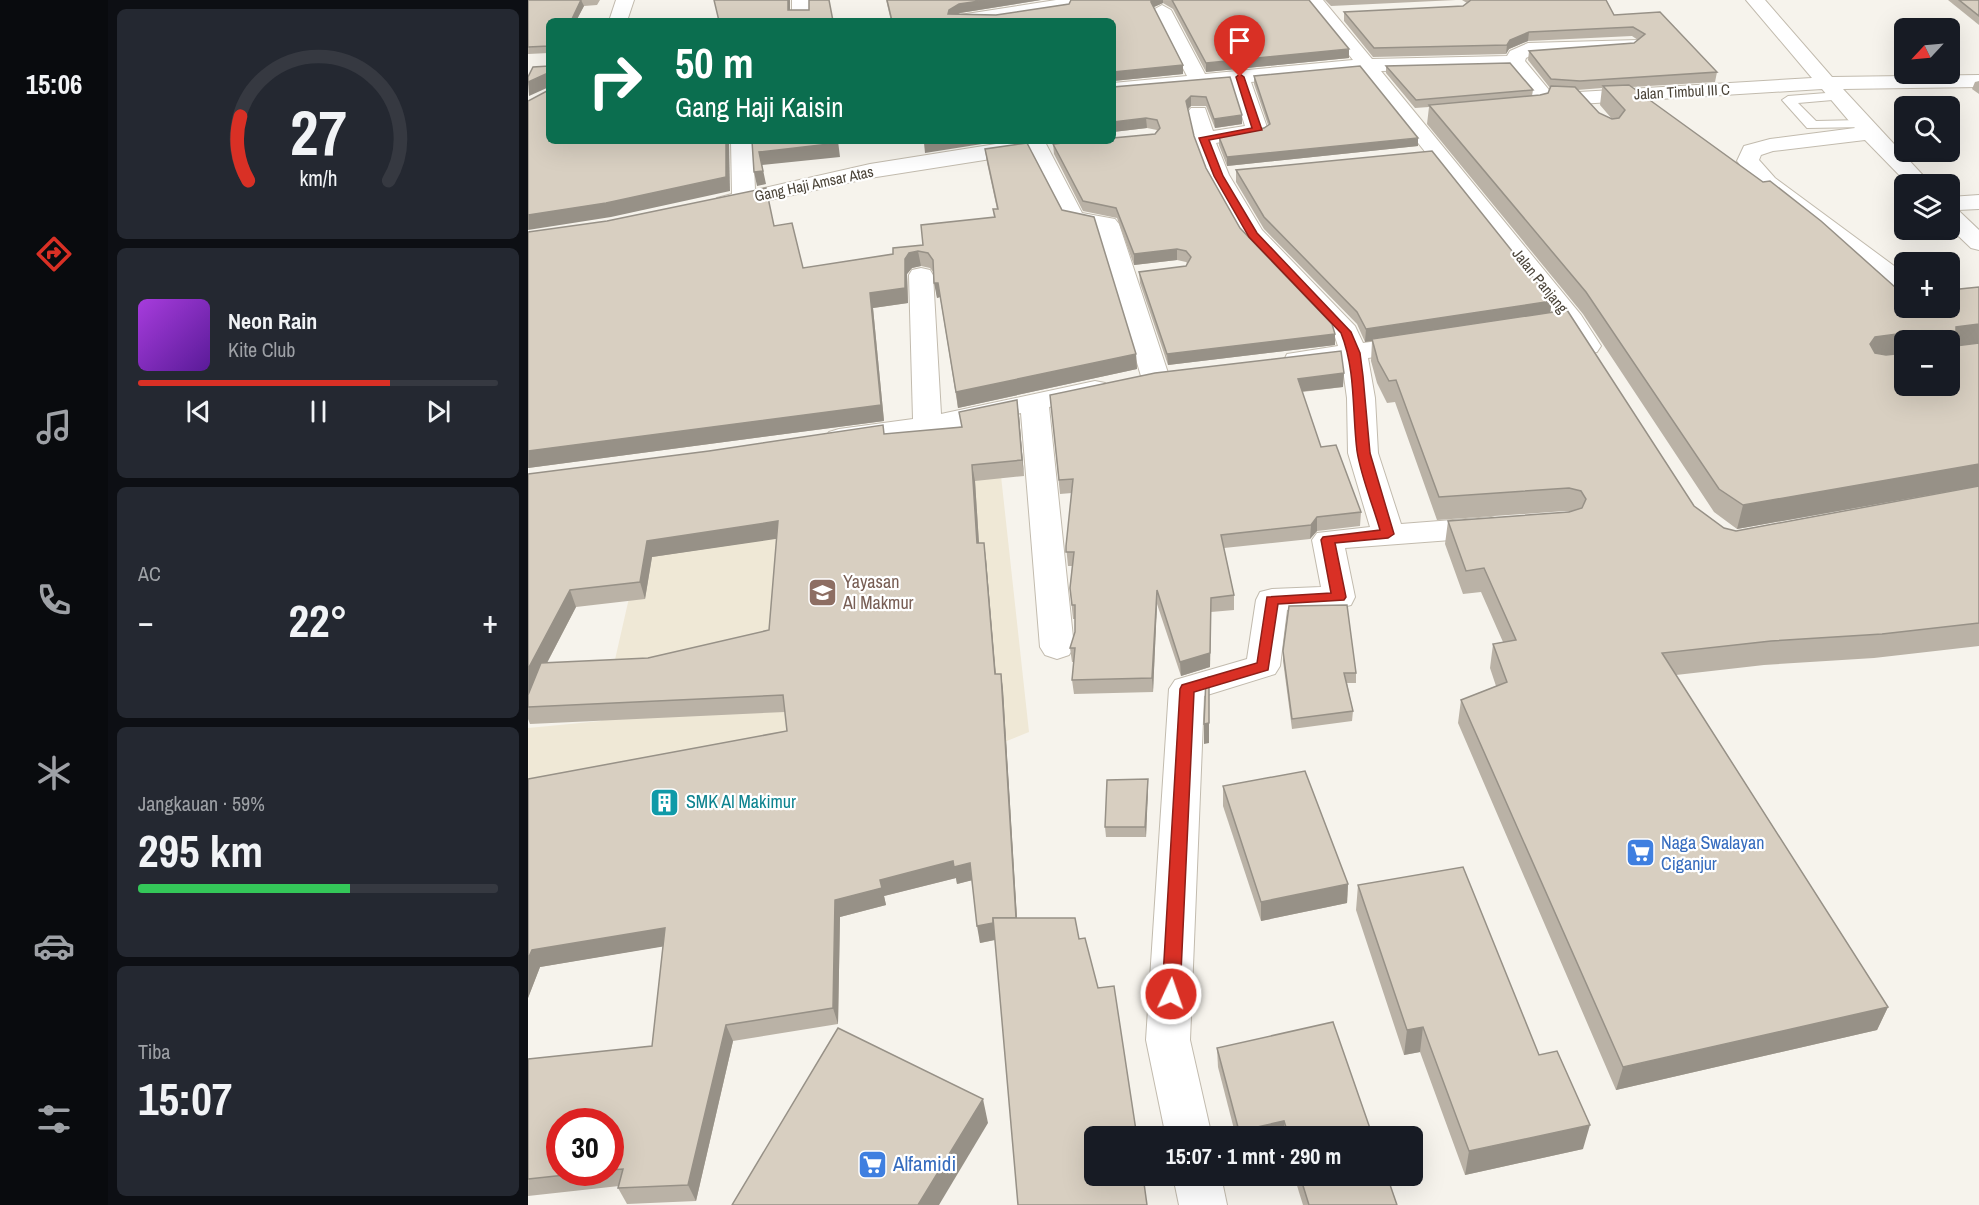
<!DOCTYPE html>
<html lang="id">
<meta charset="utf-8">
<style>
body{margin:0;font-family:"Archivo Narrow",sans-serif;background:#242831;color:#f1f3f6;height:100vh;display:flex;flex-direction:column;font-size:22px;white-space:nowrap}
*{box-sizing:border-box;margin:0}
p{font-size:20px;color:#9ea1a6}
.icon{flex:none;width:33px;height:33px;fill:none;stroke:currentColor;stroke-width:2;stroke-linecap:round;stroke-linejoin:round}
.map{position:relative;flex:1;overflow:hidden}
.details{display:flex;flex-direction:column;gap:9px;padding:9px;background:#0d0f14;width:420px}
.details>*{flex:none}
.top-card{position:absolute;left:18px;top:18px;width:570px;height:126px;border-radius:9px;box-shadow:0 6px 24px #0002;background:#0b6e4f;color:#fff;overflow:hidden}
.needle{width:39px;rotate:244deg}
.tools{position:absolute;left:1366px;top:18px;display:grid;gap:12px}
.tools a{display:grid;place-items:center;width:66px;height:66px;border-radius:9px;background:#171b24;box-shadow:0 6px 24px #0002;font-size:30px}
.speed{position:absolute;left:18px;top:1108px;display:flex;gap:12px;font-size:30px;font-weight:700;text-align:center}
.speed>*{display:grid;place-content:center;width:78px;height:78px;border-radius:50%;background:#171b24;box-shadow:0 6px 24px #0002;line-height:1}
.speed .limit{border:9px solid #d22;background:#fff;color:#111}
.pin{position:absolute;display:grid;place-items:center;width:51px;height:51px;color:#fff;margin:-62px -26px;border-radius:50% 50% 50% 0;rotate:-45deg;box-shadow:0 0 6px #0007}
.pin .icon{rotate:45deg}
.me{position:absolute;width:66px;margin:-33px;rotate:3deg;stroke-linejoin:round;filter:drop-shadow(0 0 4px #0008)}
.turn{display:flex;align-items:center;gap:21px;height:126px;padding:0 30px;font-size:27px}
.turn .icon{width:78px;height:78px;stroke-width:2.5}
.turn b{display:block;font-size:42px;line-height:51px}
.big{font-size:45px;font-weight:700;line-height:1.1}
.details .tile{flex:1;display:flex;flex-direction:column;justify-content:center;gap:9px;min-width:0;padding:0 21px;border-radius:9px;background:#242831}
.details .dial{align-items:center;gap:0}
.dial svg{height:156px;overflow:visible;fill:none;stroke:#363941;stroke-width:7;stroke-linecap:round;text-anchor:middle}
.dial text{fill:#f1f3f6;stroke:none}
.song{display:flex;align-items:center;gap:18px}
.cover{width:72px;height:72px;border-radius:9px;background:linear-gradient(135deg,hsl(280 70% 55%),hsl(270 70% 35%))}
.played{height:6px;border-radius:3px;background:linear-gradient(90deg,#d93025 70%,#363941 70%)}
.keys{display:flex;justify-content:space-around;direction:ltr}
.heat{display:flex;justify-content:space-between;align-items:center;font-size:33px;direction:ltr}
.charge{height:9px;border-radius:4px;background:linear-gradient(90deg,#34c759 59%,#363941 0)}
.trip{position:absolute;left:556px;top:1126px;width:339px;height:60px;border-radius:9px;background:#171b24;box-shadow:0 6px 24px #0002;font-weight:700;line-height:60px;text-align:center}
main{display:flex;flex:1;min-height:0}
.menu{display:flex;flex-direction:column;width:108px;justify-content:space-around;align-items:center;background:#090b0e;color:#9ea1a6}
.menu .icon{width:42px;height:42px}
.menu .selected{color:#d93025}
.menu b{font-size:27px;color:#f1f3f6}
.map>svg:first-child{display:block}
.education{fill:#efe8d6}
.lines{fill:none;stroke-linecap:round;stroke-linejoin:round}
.service-casing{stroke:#c2bbae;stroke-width:2}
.minor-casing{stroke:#c2bbae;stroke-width:2}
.service{fill:#fff;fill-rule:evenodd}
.minor{fill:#fff;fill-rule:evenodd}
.wall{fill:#bab2a6;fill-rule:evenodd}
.shaded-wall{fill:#979187}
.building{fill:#d8cfc1;stroke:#979187;stroke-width:1.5;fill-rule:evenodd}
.route{fill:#d93025;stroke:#8d1f18;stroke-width:1.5}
.labels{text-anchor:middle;stroke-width:4.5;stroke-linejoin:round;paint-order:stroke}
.far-street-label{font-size:15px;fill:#4b4439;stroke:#fff}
.education-label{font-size:18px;fill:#785e54;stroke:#fff;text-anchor:start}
.culture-label{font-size:18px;fill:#0d838f;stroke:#fff;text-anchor:start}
.shop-label{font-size:18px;fill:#366cbe;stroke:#fff;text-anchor:start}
.near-shop-label{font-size:21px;fill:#366cbe;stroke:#fff;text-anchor:start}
</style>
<main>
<nav class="menu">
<b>15:06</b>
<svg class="icon selected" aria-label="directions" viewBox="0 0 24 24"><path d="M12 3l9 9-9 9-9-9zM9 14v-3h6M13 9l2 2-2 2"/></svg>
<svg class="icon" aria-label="music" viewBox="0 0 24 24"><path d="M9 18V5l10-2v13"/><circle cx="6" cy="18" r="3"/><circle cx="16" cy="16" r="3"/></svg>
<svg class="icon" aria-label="phone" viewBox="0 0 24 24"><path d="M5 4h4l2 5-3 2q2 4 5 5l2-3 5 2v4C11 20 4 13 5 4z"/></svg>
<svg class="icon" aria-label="climate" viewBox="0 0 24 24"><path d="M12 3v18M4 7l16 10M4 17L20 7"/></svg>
<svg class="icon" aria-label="car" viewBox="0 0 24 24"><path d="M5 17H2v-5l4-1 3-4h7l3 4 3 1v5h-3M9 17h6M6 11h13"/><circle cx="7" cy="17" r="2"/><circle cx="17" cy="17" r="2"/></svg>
<svg class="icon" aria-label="filters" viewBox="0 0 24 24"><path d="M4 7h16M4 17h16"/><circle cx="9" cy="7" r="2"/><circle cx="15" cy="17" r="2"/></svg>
</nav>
<section class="details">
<div class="tile dial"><svg viewBox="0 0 100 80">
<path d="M14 69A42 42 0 1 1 86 69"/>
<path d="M14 69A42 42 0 0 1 10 36" stroke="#d93025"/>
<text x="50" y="56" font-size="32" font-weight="700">27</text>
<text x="50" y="72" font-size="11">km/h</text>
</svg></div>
<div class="tile">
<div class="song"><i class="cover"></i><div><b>Neon Rain</b><p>Kite Club</p></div></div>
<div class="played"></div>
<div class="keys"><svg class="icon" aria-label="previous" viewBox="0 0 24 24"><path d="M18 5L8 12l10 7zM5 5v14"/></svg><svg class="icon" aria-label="pause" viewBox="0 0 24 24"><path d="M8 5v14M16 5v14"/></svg><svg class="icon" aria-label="next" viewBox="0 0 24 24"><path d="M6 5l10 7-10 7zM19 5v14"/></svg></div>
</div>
<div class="tile"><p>AC</p>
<div class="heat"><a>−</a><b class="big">22°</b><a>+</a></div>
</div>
<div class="tile"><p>Jangkauan · 59%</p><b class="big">295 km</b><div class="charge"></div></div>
<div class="tile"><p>Tiba</p><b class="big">15:07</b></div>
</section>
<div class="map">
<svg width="1451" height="1205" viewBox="0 0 1451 1205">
<rect width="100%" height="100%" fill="#f6f3ec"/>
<path class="education" d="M466 412 501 732 308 810 0 869V728L73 721 132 462Z"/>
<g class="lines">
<defs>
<path id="service" d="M1311 92 1317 96 1316 99 1270 103 1288 121 1334 120 1341 124 1339 127 1279 128 1254 100 1260 96Z"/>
<g id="minor">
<path d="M88 0H106L99 21H81Z"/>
<rect x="264" y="0" width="18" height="21"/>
<path d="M528 0H546L541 10 535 11 469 21H423L432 15Z"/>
<path d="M777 0H795L844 59 979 56 982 51 1000 43 1111 40 1113 44 1104 50 1004 55 998 58 997 61 1021 90 1051 92 1284 78 1218 0H1237L1304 77 1451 75V87L1315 89 1403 184H1380L1337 140 1245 151 1233 155 1231 160 1247 178 1377 274V294L1368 291 1231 188 1209 161 1216 146 1242 139 1327 128 1294 89 1051 104 1008 100 982 68 853 71 1053 315 1073 346 1069 352 1060 354 1051 352 1033 323 833 71 723 82 740 130 736 134 688 143 701 175 734 230 827 326 835 343 887 336 896 338 900 344 896 350 840 358 847 398 850 453 873 524 963 517 974 520 979 527 974 534 963 537 817 548 827 597 823 605 811 608 759 610 752 666 747 674 676 696 662 1040 684 1137H638L618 1040 641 689 647 680 719 659 728 600 732 592 744 589 793 587 784 540 789 533 842 527 820 453 819 398 814 362 769 368 759 366 756 360 759 354 810 346 806 334C776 303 741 272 714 237 687 201 669 156 660 112L663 108H677L685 131 717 126 704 84 585 95V83L659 76 625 10 634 5 643 10 677 74 825 60Z"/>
<path d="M203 141H225L227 190 342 164 487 141 517 142 554 213 587 219 591 224 641 376 637 382 627 384 617 382 613 376 569 229 537 223 501 153 342 178 197 210 189 208 186 203 189 198 204 194Z"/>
<path d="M1451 195V209L1430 210 1451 230V250L1443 248 1422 228V197Z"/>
<path d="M393 268 402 270 405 275 413 414 567 381 577 383 581 389 577 395 521 407 546 647 541 655 529 659 517 655 512 647 493 413 399 434 311 447 301 444 297 438 301 432 311 429 385 419 381 275 384 270Z"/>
<path d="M645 1176H693L699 1205H651Z"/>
</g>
</defs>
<use href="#service" class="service-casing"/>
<use href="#minor" class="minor-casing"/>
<use href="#service" class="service"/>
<use href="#minor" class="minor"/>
</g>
<g class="wall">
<path d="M0 0H72L69 5 56 6 48 21H21V53L0 54Z"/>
<path d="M358 0H513L432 13 430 14 468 15 541 4 543 0H781L821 58 678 72 645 9 635 3 625 7 655 65V74L585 81V21H363Z"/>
<path d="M797 0H928L803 6Z"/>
<path d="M934 0H1078L1086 15 1189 72 1187 82 1104 87 1376 296 1451 287V486L1209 529 1186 512 1055 314 899 124 901 107 887 108 858 73V66L1005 90 1004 96 1012 95 1020 93 1022 88 1000 60 1001 51 1106 43 1110 40 1104 36 1000 41 981 49 978 54 845 57 816 21V12L935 6 939 3ZM1074 88 1072 105 1084 119 1071 113 1049 90ZM1377 340H1422L1377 386Z"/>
<path d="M1420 0H1451V25Z"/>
<path d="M726 76 890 146 699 166 691 145V137L736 128 740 125 726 84Z"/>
<path d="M702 77 714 115V124L687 128 678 106H663L660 109 666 136 678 168 712 228 807 345 640 365 612 283 611 272 658 266 659 263 658 262 649 260 606 265 589 218 555 211 526 154 525 144 627 134 629 130 619 128 585 132V87Z"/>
<path d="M1451 81V94L1444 89 1447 82Z"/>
<path d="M457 149 608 354 609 369 430 408 412 297 409 298 406 273 402 268 393 266 384 268 379 274 380 303 345 308 356 421 0 468V232L247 226 275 268 365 254 395 245 466 218 465 209H469L459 163Z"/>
<path d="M708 170 1024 301 1022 312 1166 506 1196 528 1208 531 1451 486V646L1346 658 1236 665 1148 675 1360 1007 1349 1030 1088 1090 930 723 933 700 968 686 962 668 965 644 975 642 953 592 935 594 917 544 920 521 1041 512 1037 511 909 520 867 402 859 403 849 383 843 361 844 341 837 342 829 324 736 229 708 182Z"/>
<path d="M815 387 774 392 793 447 833 512 832 526 789 531 782 539 696 548 706 595V610L683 612 682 667 653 676 629 604 625 692 546 694 544 680 546 662H544L542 648 547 632V619H545L542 588 544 566H540L538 546 544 493 532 494 522 395Z"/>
<path d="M491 416 496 476 447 481 451 543 458 559 468 674H473L475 690 489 918 551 939 609 1137 467 940 452 943 444 880 429 884 428 878 356 896 358 905 312 917 310 1024 205 1041 168 1201 99 1204 90 1188 91 1186 0 1196V1059L124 1046 135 946 12 967 0 998V779L259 731 257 712 2 724 0 719V474L357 434 434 427ZM249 538 241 630 120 658 19 663 48 607 117 599 124 557ZM82 1122V1173H32Z"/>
<path d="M755 651 828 673V683H819L825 711 824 721 764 729 755 661Z"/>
<path d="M695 786 820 884 819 903 733 921 695 806Z"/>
<path d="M620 789 618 837H578L577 827Z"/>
<path d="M830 885 1011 1055 1055 1149 937 1175 892 1052 876 1055 828 910Z"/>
<path d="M689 1048 845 1137H708L690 1067Z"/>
<path d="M766 1176H859L869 1205H775Z"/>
</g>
<g class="shaded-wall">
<path d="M53 0 56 6 48 21H43Z"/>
<path d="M260 0H262V21L260 10Z"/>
<path d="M458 0H513L432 13 422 19 420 14 421 10 431 4Z"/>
<path d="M623 0H635V3L624 8 623 2Z"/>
<path d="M1001 32 1000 41 981 49 978 54 979 45 982 40Z"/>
<path d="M821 49V58L678 72V63Z"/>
<path d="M655 65V74L585 81V72Z"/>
<path d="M18 74 21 87 1 96 0 82Z"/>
<path d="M663 96V106L658 111V101Z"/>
<path d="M714 115V124L687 128 686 119Z"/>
<path d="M618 118 619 128 585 132V122Z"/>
<path d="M890 138V146L699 166V157Z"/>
<path d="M198 141H201L202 191 83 217 0 230V215Z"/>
<path d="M310 141 312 157 234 165 238 184 229 186 226 172 231 152Z"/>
<path d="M410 141H473L397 153 396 143Z"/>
<path d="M649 249V260L606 265V254Z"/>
<path d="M390 251 393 266 384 268 379 274 380 303 345 308 356 421 0 468V451L342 293 377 259 381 253Z"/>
<path d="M406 283H410L412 297 409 298Z"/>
<path d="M1024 301 1022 313 837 342 838 329Z"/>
<path d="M1451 324V345L1422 348 1428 327Z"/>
<path d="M1384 332 1381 340H1377V354L1335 366 1342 344 1347 337Z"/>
<path d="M807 334V345L640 365 639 354Z"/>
<path d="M608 354 609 369 430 408 428 392Z"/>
<path d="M816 373 815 387 769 392 770 379Z"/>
<path d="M489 400 491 416 496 476 494 460Z"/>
<path d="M1451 464V486L1209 529 1215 505Z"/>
<path d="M444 465 447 481 452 559 449 543Z"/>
<path d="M789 517V531L782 539 783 525Z"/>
<path d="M250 521 254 538 124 557 117 599 112 582 119 541Z"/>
<path d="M456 543 458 559 469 691 467 674Z"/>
<path d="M42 590 48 607 0 699V669Z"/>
<path d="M629 590V604L625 692 624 678Z"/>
<path d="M683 598 682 667 653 676 652 662Z"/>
<path d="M473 674 475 690 490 935 452 943 449 926Z"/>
<path d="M681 677V743L676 744V724Z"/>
<path d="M620 779V789L618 837 617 827Z"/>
<path d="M425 861 442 863 445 880 429 884 428 878 356 896 358 905 312 917 310 1024 305 1008 307 900 352 880Z"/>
<path d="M820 884 819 903 733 921V902Z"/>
<path d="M137 928 144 945 12 967 0 998V959L4 950Z"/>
<path d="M1360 1007 1349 1030 1088 1090 1095 1067Z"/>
<path d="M198 1025 205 1041 168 1201 160 1185Z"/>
<path d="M895 1027 892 1052 876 1055 879 1030Z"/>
<path d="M455 1099 460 1123 411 1205H390Z"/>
<path d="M756 1121V1137H711V1131Z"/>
<path d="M1062 1125 1055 1149 937 1175 941 1151Z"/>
</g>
<g class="building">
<path d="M0 0H53L43 21H21V46L0 47Z"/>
<path d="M186 0H260V10H281V0H301L305 21H191Z"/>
<path d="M359 0H458L431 4 421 10 420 14 468 15 541 4 543 0H623V2L655 65 585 72V21H364Z"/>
<path d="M644 0H781L821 49 678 63Z"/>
<path d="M943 0H1078L1086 15 1132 12 1189 72 1052 81 1023 79 1001 51 1106 43 1117 34 1105 27 1001 32 982 40 979 45 846 48 816 12 935 6Z"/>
<path d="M1431 0H1451V16Z"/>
<path d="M982 63 1005 90 888 100 858 66Z"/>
<path d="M21 66V141H198V177L78 203 0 215V101L19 91 18 74 0 82V77L5 67Z"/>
<path d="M832 66 890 138 699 157 691 137 736 128 742 124 726 76Z"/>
<path d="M702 77 714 115 686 119 678 97 663 96 658 101 666 136 678 168 712 228 804 324 807 334 639 354 611 272 658 266 663 257 658 251 649 249 606 254 588 208 555 201 525 144 556 141H585V138L627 134 632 128 629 120 618 118 585 122V87Z"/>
<path d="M1101 85 1235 182 1242 181 1293 221 1377 296V308H1422V290L1451 287V324L1428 327V346L1451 343V464L1215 505 1191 489 1058 292 901 105 1012 95 1020 93 1023 86 1047 87 1071 113 1084 119 1091 118 1097 110 1075 86ZM1384 332 1386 334V340H1422V386H1377V353L1358 355 1347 353 1342 344 1347 337Z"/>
<path d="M224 141H309L310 143 231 152 235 171 226 172Z"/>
<path d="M395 141H410L396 143Z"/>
<path d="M499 143 534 210 566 217 608 354 428 392 410 283H406L405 260 400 253 390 251 381 253 377 259V288L342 293 353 405 0 451V232L79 221 238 188 246 226 264 223 275 268 365 254V248L395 245 393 225 467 217 465 209H470L457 149Z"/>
<path d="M904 151 1024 301 838 329 829 312 736 217 708 170Z"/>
<path d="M1039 310 1166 506 1196 528 1208 531 1451 486V623L1354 634 1243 641 1134 653 1360 1007 1095 1067 933 700 979 682 965 644 988 640 956 568 938 571 920 521 1041 512 1054 508 1058 499 1053 491 1041 488 911 497 868 380 861 381 850 361 844 339Z"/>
<path d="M813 351 816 373 770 379 793 447 808 445 833 512 789 517 783 525 693 535 706 595 683 598 682 653 652 662 629 590 624 678 544 680 547 648H542L547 632V605H544L542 588 546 552H538V546L545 479 531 480 522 395 627 373Z"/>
<path d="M489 400 494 460 444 465 449 543H456L467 674H473L488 918H465V923L449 926 442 863 426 867 425 861 352 880 354 888 307 900 305 1008 198 1025 160 1185 90 1188 95 1169 82 1170V1122H32V1173H56L0 1179V1059L124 1046 137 928 4 950 0 959V779L259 731 255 695 0 707V695L13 663 120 658 241 630 250 521 119 541 112 582 42 590 0 669V474L181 451 355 425 356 434 434 427 431 412Z"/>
<path d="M819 605 828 673H816L825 711 764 719 755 651 761 606Z"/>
<path d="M681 677V723L676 724 678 678Z"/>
<path d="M777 771 820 884 733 902 695 786Z"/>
<path d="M620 779 617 827H577L579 780Z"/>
<path d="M935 867 1011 1055 1029 1051 1062 1125 941 1151 895 1027 879 1030 830 885Z"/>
<path d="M465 918H547L551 939 557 938 570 988 586 986 609 1137H567V1176H615L619 1205H490Z"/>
<path d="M805 1022 845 1137H761L756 1121 711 1131 689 1048Z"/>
<path d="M310 1028 455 1099 390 1205H204Z"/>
<path d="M772 1176H859L869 1205H781Z"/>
</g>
<path class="route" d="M712 74 716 77 734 130 681 140 695 176 729 233 823 332 832 353 835 376 842 453 866 534 860 538 807 543 818 597 816 600 750 604 740 670 666 692 652 994 649 999 643 1001 636 999 634 994 652 689 654 685 729 663 739 597 803 593 793 540 795 537 852 530C845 505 833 477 829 451 824 411 828 371 813 333L721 237 686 176 671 138 724 128 708 77Z"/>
<defs>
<symbol id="school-square" viewBox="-11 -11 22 22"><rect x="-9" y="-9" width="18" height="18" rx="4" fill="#8d6e63" stroke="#fff"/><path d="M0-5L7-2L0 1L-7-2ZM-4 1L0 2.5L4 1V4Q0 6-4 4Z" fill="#fff"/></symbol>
<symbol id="building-square" viewBox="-11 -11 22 22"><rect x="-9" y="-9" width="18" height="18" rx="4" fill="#0f9aa8" stroke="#fff"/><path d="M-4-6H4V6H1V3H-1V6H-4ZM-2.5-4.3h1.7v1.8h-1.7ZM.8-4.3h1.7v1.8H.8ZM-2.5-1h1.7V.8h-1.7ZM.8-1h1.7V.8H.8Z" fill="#fff"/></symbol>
<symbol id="supermarket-square" viewBox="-11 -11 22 22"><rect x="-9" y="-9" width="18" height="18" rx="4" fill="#3f7fe0" stroke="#fff"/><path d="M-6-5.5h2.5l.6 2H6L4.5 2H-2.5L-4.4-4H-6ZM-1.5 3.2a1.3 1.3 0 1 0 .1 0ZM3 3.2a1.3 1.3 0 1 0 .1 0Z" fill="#fff"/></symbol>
</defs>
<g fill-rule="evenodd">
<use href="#school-square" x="278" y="576" width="33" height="33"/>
<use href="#building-square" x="120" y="786" width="33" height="33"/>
<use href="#supermarket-square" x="1096" y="836" width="33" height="33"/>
<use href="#supermarket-square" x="328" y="1148" width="33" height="33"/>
</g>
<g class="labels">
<g class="far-street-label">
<text transform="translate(1154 92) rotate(-3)" y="5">Jalan Timbul III C</text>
<text transform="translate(286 184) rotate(-12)" y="5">Gang Haji Amsar Atas</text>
<text transform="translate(1012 281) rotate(51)" y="5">Jalan Panjang</text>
</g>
<g class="education-label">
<text x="315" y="588">Yayasan<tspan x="315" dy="21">Al Makmur</tspan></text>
</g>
<g class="culture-label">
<text x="158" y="808">SMK Al Makimur</text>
</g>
<g class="shop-label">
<text x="1133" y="849">Naga Swalayan<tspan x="1133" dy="21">Ciganjur</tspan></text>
</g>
<g class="near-shop-label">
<text x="365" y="1171">Alfamidi</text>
</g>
</g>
</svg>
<div class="tools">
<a><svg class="needle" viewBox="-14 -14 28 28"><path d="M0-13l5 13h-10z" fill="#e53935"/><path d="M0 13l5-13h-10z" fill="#9ea1a6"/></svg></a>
<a><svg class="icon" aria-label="search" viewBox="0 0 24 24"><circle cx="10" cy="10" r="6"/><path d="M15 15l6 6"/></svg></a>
<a><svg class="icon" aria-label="layers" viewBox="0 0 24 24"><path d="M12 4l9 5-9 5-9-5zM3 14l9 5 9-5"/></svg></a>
<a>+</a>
<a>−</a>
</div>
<div class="speed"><div class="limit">30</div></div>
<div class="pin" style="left:712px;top:77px;background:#d93025"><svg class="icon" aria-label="arrive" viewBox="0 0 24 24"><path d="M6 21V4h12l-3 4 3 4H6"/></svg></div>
<svg class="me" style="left:643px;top:994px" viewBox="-20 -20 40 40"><circle r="17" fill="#d93025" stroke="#fff" stroke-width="3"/><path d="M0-11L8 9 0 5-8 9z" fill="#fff"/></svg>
<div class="trip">15:07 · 1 mnt · 290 m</div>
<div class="top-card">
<div class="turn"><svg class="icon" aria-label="right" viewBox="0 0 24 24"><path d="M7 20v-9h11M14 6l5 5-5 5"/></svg><div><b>50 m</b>Gang Haji Kaisin</div></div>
</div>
</div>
</main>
